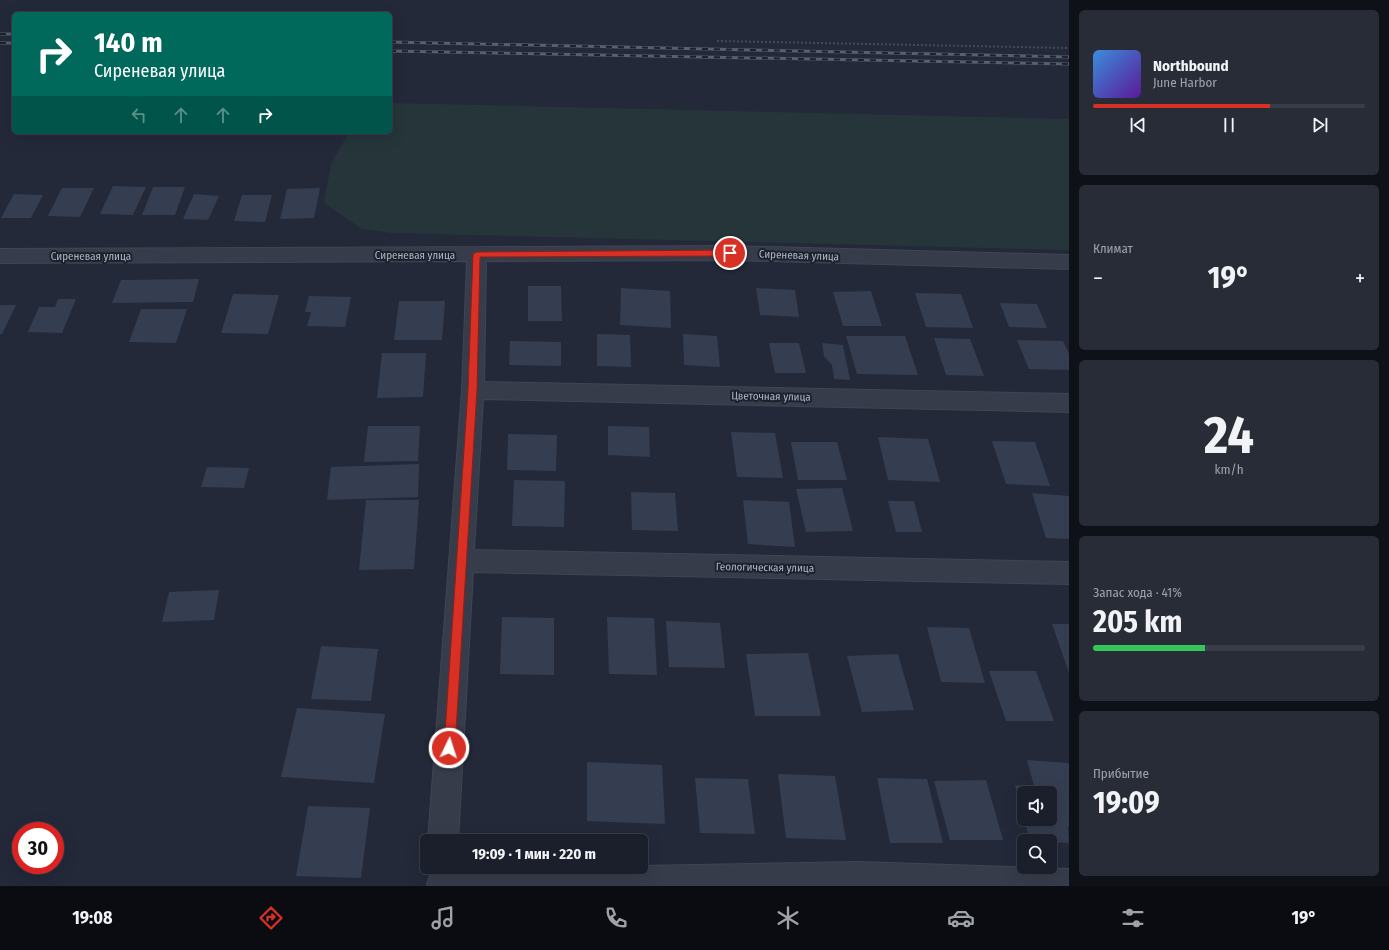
<!DOCTYPE html>
<html lang="ru">
<meta charset="utf-8">
<style>
body{margin:0;font-family:"Fira Sans Condensed",sans-serif;background:#272c37;color:#f1f3f6;height:100vh;display:flex;flex-direction:column;font-size:15px;white-space:nowrap}
*{box-sizing:border-box;margin:0}
p{font-size:13px;color:#9fa2a9}
.icon{flex:none;width:22px;height:22px;fill:none;stroke:currentColor;stroke-width:2;stroke-linecap:round;stroke-linejoin:round}
.map{position:relative;flex:1;overflow:hidden}
.sheet{display:flex;flex-direction:column;gap:10px;padding:10px;background:#0e1118;width:320px}
.sheet>*{flex:none}
.guide{position:absolute;left:12px;top:12px;width:380px;height:122px;border-radius:6px;box-shadow:0 4px 16px #0002,0 0 0 1px #383d47;background:#00695c;color:#fff;overflow:hidden}
.buttons{position:absolute;left:1017px;top:786px;display:grid;gap:8px}
.buttons a{display:grid;place-items:center;width:40px;height:40px;border-radius:6px;background:#1a1f2b;box-shadow:0 4px 16px #0002,0 0 0 1px #383d47;font-size:20px}
.speed{position:absolute;left:12px;top:822px;display:flex;gap:8px;font-size:20px;font-weight:700;text-align:center}
.speed>*{display:grid;place-content:center;width:52px;height:52px;border-radius:50%;background:#1a1f2b;box-shadow:0 4px 16px #0002,0 0 0 1px #383d47;line-height:1}
.speed .limit{border:6px solid #d22;background:#fff;color:#111}
.pin{position:absolute;display:grid;place-items:center;width:34px;height:34px;color:#fff;margin:-17px;border:2px solid #fff;border-radius:50%;box-shadow:0 1px 4px #0007}
.me{position:absolute;width:44px;margin:-22px;rotate:4deg;stroke-linejoin:round;filter:drop-shadow(0 0 3px #0008)}
.turn{display:flex;align-items:center;gap:14px;height:84px;padding:0 16px;font-size:18px}
.turn .icon{width:52px;height:52px;stroke-width:2.5}
.turn b{display:block;font-size:28px;line-height:34px}
.lanes{display:flex;align-items:center;height:38px;padding:0 16px;background:#0003;justify-content:center;gap:20px;direction:ltr}
.lanes .off{opacity:.35}
.big{font-size:30px;font-weight:700;line-height:1.1}
.sheet .card{flex:1;display:flex;flex-direction:column;justify-content:center;gap:6px;min-width:0;padding:0 14px;border-radius:6px;background:#272c37}
.sheet .dial{align-items:center;gap:0}
.dial b{font-size:52px;line-height:1}
.song{display:flex;align-items:center;gap:12px}
.cover{width:48px;height:48px;border-radius:6px;background:linear-gradient(135deg,hsl(210 70% 55%),hsl(270 70% 35%))}
.played{height:4px;border-radius:2px;background:linear-gradient(90deg,#d93025 65%,#383d47 65%)}
.keys{display:flex;justify-content:space-around;direction:ltr}
.heat{display:flex;justify-content:space-between;align-items:center;font-size:22px;direction:ltr}
.charge{height:6px;border-radius:3px;background:linear-gradient(90deg,#34c759 41%,#383d47 0)}
.trip{position:absolute;left:420px;top:834px;width:228px;height:40px;border-radius:6px;background:#1a1f2b;box-shadow:0 4px 16px #0002,0 0 0 1px #383d47;font-weight:700;line-height:40px;text-align:center}
.menu{display:flex;height:64px;justify-content:space-around;align-items:center;background:#0a0c11;color:#9fa2a9}
.menu .icon{width:28px;height:28px}
.menu .active{color:#d93025}
.menu b{font-size:18px;color:#f1f3f6}
main{display:flex;flex:1;min-height:0}
.map>svg:first-child{display:block}
.green{fill:#25353a}
.building{fill:#353d50}
.lines{fill:none;stroke-linecap:round;stroke-linejoin:round}
.minor-casing{stroke:#3f4553;stroke-width:2}
.path{stroke:#3d4e53;stroke-width:2;stroke-dasharray:2 2;stroke-linecap:butt}
.minor{fill:#363c4a;fill-rule:evenodd}
.rail-casing{stroke:#585f71;stroke-width:3}
.rail{stroke:#1c212e;stroke-width:2;stroke-dasharray:6;stroke-linecap:butt}
.route{fill:#d93025;stroke:#8d1f18}
.labels{text-anchor:middle;stroke-width:4;stroke-linejoin:round;paint-order:stroke}
.street-label{font-size:11px;fill:#b1b6c6;stroke:#1c212e}
</style>
<main>
<div class="map">
<svg width="1069" height="886" viewBox="0 0 1069 886">
<rect width="100%" height="100%" fill="#232939"/>
<path class="green" d="M390 103 1069 119V250L392 233 362 229 324 203 331 164 349 132H390Z"/>
<g class="building">
<path d="M113 186 146 187 133 215 100 214Z"/>
<path d="M153 187H185L175 215H142Z"/>
<path d="M62 188H94L80 217 48 216Z"/>
<path d="M320 188 314 218 280 219 287 189Z"/>
<path d="M14 194 43 195 31 218H1Z"/>
<path d="M194 194 219 196 208 220 183 219Z"/>
<path d="M242 195H272L265 222 234 221Z"/>
<path d="M199 279 193 302 112 303 121 280Z"/>
<path d="M528 286H561L562 321H528Z"/>
<path d="M621 288 670 291 671 328 620 325Z"/>
<path d="M756 288 795 290 799 317 760 315Z"/>
<path d="M871 291 882 326H843L833 292Z"/>
<path d="M915 293 961 294 973 328 926 327Z"/>
<path d="M233 294 279 295 268 334 221 333Z"/>
<path d="M309 296 351 297 345 327 307 326 311 312H305Z"/>
<path d="M58 299H76L62 333 28 332 39 307H55Z"/>
<path d="M399 301H445L442 340H394Z"/>
<path d="M1000 303 1037 304 1047 328 1009 327Z"/>
<path d="M0 305H16L2 334H0Z"/>
<path d="M141 309H187L176 343 129 342Z"/>
<path d="M597 334 630 335 631 367 597 366Z"/>
<path d="M683 334 717 336 720 367 684 365Z"/>
<path d="M846 336H905L918 375 857 374Z"/>
<path d="M934 338 970 339 984 376 946 375Z"/>
<path d="M1017 340 1063 341 1069 354V370L1029 369Z"/>
<path d="M510 341 561 342V366L509 365Z"/>
<path d="M769 343H799L806 373H775Z"/>
<path d="M822 343 843 345 850 380 834 379 832 365 824 356Z"/>
<path d="M382 353H426L423 397 377 398Z"/>
<path d="M368 426H420L418 461 364 462Z"/>
<path d="M608 426 649 427 650 457 608 455Z"/>
<path d="M731 432 775 433 783 478 737 477Z"/>
<path d="M508 434 557 435 556 471 507 470Z"/>
<path d="M878 437 928 439 940 482 888 480Z"/>
<path d="M992 441 1035 442 1050 486 1006 484Z"/>
<path d="M791 442H837L847 480H798Z"/>
<path d="M419 464 418 497 327 500 331 467Z"/>
<path d="M207 467 249 468 244 488 201 487Z"/>
<path d="M514 480 565 481 564 527 512 526Z"/>
<path d="M842 488 853 531 806 532 796 489Z"/>
<path d="M631 492 675 493 678 531 632 530Z"/>
<path d="M1032 493 1069 496V539L1046 538Z"/>
<path d="M366 500H419L414 569 359 570Z"/>
<path d="M743 500 789 502 795 547 748 544Z"/>
<path d="M888 501H914L922 532H896Z"/>
<path d="M219 590 214 620 162 622 169 592Z"/>
<path d="M502 617 554 618V675L500 674Z"/>
<path d="M607 617 654 618 657 675 609 674Z"/>
<path d="M666 621 720 623 725 668 669 667Z"/>
<path d="M1052 624H1069V673Z"/>
<path d="M927 627 969 628 985 683 941 682Z"/>
<path d="M321 646 378 649 371 701 311 699Z"/>
<path d="M808 653 821 716H755L746 654Z"/>
<path d="M898 654 914 710 862 712 847 656Z"/>
<path d="M989 671H1036L1054 721H1006Z"/>
<path d="M297 708 385 714 374 783 281 777Z"/>
<path d="M1027 760 1069 763V827H1068L1069 843 1050 842V841H1030L1024 819H1050V793H1024V818L1015 785 1034 786Z"/>
<path d="M587 762 662 765 665 824 587 821Z"/>
<path d="M778 774 835 776 846 840 786 838Z"/>
<path d="M695 778 748 779 755 834 700 833Z"/>
<path d="M877 778 927 779 943 843H890Z"/>
<path d="M986 780 1003 840H950L934 781Z"/>
<path d="M308 806 370 808 361 878 296 876Z"/>
</g>
<g class="lines">
<defs>
<g id="minor">
<path d="M730 246 1069 255V269L730 260 486 261 484 382 1069 394V412L483 399 474 550 1069 562V584L473 572 458 841H428L462 390 467 261 0 263V249Z"/>
<path d="M859 862 1069 869V886H428L427 884 431 873 442 869 641 867V866Z"/>
</g>
</defs>
<use href="#minor" class="minor-casing"/>
<path class="path" d="M717 41 1069 48"/>
<use href="#minor" class="minor"/>
<defs>
<g id="rail">
<path d="M0 34H14"/>
<path d="M390 42 1069 57"/>
<path d="M0 43H14"/>
<path d="M390 51 1069 64"/>
</g>
</defs>
<use href="#rail" class="rail-casing"/>
<use href="#rail" class="rail"/>
</g>
<path class="route" d="M730 250 734 253 730 256 480 257 477 390 455 748 453 752 449 753 445 752 444 748 468 390 473 254 477 252Z"/>
<g class="labels">
<g class="street-label">
<text x="415" y="259">Сиреневая улица</text>
<text transform="translate(799 255) rotate(2)" y="4">Сиреневая улица</text>
<text x="91" y="260">Сиреневая улица</text>
<text transform="translate(771 396) rotate(1)" y="4">Цветочная улица</text>
<text transform="translate(765 567) rotate(1)" y="4">Геологическая улица</text>
</g>
</g>
</svg>
<div class="buttons">
<a><svg class="icon" aria-label="sound" viewBox="0 0 24 24"><path d="M4 9h4l5-4v14l-5-4H4zM17 9q2 3 0 6"/></svg></a>
<a><svg class="icon" aria-label="search" viewBox="0 0 24 24"><circle cx="10" cy="10" r="6"/><path d="M15 15l6 6"/></svg></a>
</div>
<div class="speed"><div class="limit">30</div></div>
<div class="pin" style="left:730px;top:253px;background:#d93025"><svg class="icon" aria-label="arrive" viewBox="0 0 24 24"><path d="M6 21V4h12l-3 4 3 4H6"/></svg></div>
<svg class="me" style="left:449px;top:748px" viewBox="-20 -20 40 40"><circle r="17" fill="#d93025" stroke="#fff" stroke-width="3"/><path d="M0-11L8 9 0 5-8 9z" fill="#fff"/></svg>
<div class="trip">19:09 · 1 мин · 220 m</div>
<div class="guide">
<div class="turn"><svg class="icon" aria-label="right" viewBox="0 0 24 24"><path d="M7 20v-9h11M14 6l5 5-5 5"/></svg><div><b>140 m</b>Сиреневая улица</div></div>
<div class="lanes"><svg class="icon off" aria-label="left" viewBox="0 0 24 24"><path d="M17 20v-9H6M10 6l-5 5 5 5"/></svg><svg class="icon off" aria-label="ahead" viewBox="0 0 24 24"><path d="M12 20V5M6 11l6-6 6 6"/></svg><svg class="icon off" aria-label="ahead" viewBox="0 0 24 24"><path d="M12 20V5M6 11l6-6 6 6"/></svg><svg class="icon" aria-label="right" viewBox="0 0 24 24"><path d="M7 20v-9h11M14 6l5 5-5 5"/></svg></div>
</div>
</div>
<section class="sheet">
<div class="card">
<div class="song"><i class="cover"></i><div><b>Northbound</b><p>June Harbor</p></div></div>
<div class="played"></div>
<div class="keys"><svg class="icon" aria-label="previous" viewBox="0 0 24 24"><path d="M18 5L8 12l10 7zM5 5v14"/></svg><svg class="icon" aria-label="pause" viewBox="0 0 24 24"><path d="M8 5v14M16 5v14"/></svg><svg class="icon" aria-label="next" viewBox="0 0 24 24"><path d="M6 5l10 7-10 7zM19 5v14"/></svg></div>
</div>
<div class="card"><p>Климат</p>
<div class="heat"><a>−</a><b class="big">19°</b><a>+</a></div>
</div>
<div class="card dial"><b>24</b><p>km/h</p></div>
<div class="card"><p>Запас хода · 41%</p><b class="big">205 km</b><div class="charge"></div></div>
<div class="card"><p>Прибытие</p><b class="big">19:09</b></div>
</section>
</main>
<nav class="menu">
<b>19:08</b>
<svg class="icon active" aria-label="directions" viewBox="0 0 24 24"><path d="M12 3l9 9-9 9-9-9zM9 14v-3h6M13 9l2 2-2 2"/></svg>
<svg class="icon" aria-label="music" viewBox="0 0 24 24"><path d="M9 18V5l10-2v13"/><circle cx="6" cy="18" r="3"/><circle cx="16" cy="16" r="3"/></svg>
<svg class="icon" aria-label="phone" viewBox="0 0 24 24"><path d="M5 4h4l2 5-3 2q2 4 5 5l2-3 5 2v4C11 20 4 13 5 4z"/></svg>
<svg class="icon" aria-label="climate" viewBox="0 0 24 24"><path d="M12 3v18M4 7l16 10M4 17L20 7"/></svg>
<svg class="icon" aria-label="car" viewBox="0 0 24 24"><path d="M5 17H2v-5l4-1 3-4h7l3 4 3 1v5h-3M9 17h6M6 11h13"/><circle cx="7" cy="17" r="2"/><circle cx="17" cy="17" r="2"/></svg>
<svg class="icon" aria-label="filters" viewBox="0 0 24 24"><path d="M4 7h16M4 17h16"/><circle cx="9" cy="7" r="2"/><circle cx="15" cy="17" r="2"/></svg>
<b>19°</b>
</nav>
